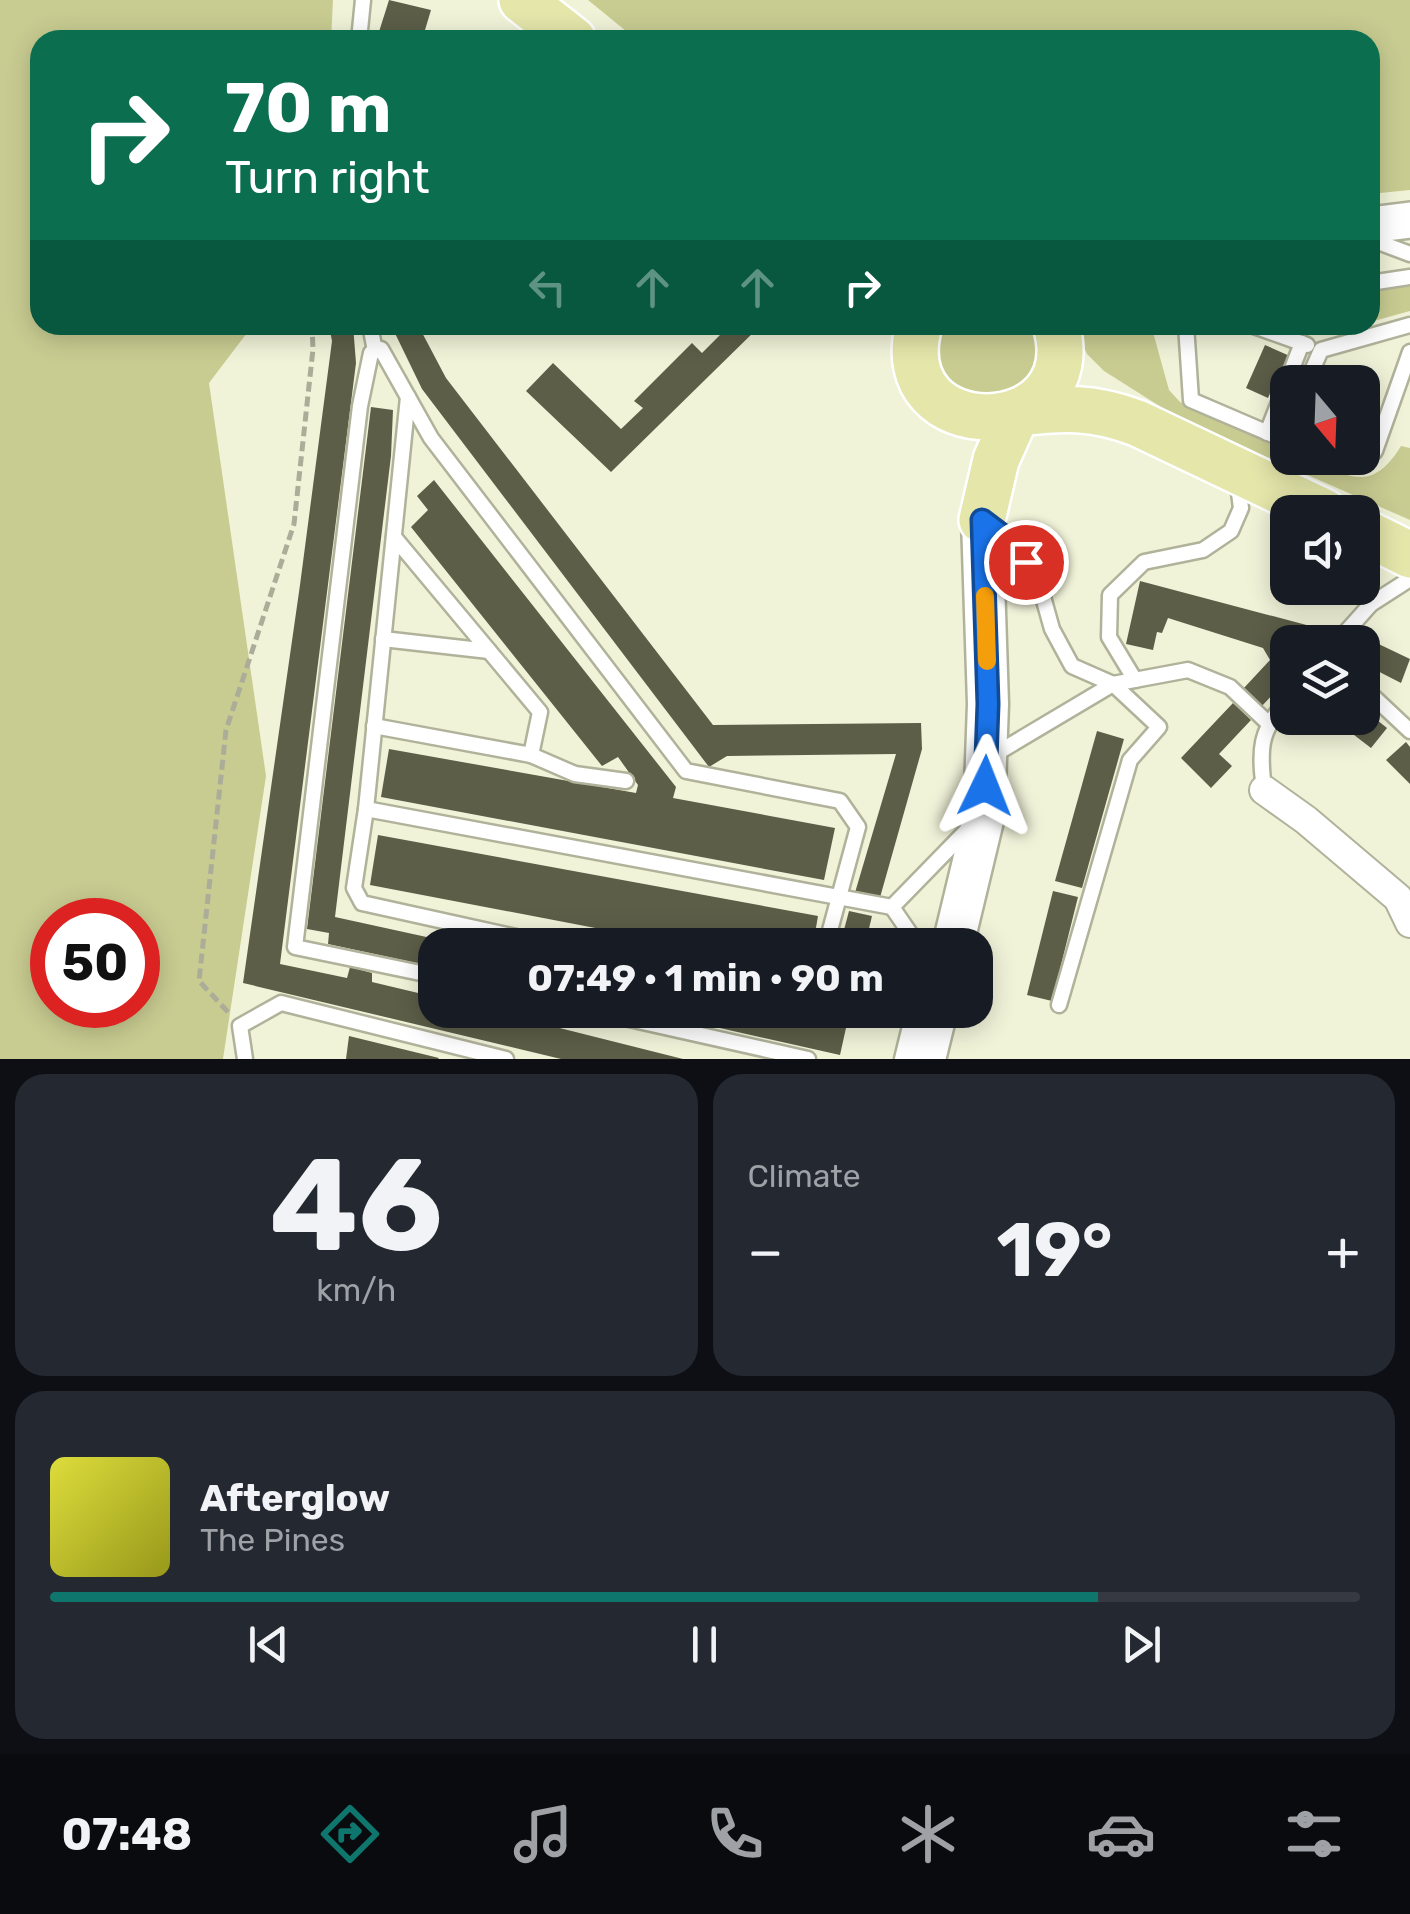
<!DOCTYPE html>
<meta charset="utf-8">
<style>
body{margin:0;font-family:Rubik,sans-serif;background:#242831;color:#f1f3f6;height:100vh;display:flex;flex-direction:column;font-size:38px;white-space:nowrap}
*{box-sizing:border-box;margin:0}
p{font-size:32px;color:#9ea1a6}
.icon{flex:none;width:55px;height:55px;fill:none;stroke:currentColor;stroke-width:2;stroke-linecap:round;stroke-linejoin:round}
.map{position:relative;height:1059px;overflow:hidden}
.drawer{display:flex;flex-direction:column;gap:15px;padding:15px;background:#0d0f14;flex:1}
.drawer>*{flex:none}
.top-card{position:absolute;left:30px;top:30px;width:1350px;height:305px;border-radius:30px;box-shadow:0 5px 25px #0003;background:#0b6e4f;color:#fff;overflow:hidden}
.needle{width:65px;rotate:161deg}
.fabs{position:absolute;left:1270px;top:365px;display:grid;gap:20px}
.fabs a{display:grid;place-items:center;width:110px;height:110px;border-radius:20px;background:#171b24;box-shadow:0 5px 25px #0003;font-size:50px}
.speed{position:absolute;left:30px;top:898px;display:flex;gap:20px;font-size:50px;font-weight:700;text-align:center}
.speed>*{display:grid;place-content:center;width:130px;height:130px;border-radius:50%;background:#171b24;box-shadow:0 5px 25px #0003;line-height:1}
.speed .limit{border:15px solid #d22;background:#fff;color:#111}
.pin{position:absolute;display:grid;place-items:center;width:85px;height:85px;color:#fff;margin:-42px;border:5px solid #fff;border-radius:50%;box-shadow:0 2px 10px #0007}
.me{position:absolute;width:110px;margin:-55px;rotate:2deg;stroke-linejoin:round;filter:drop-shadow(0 0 8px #0008)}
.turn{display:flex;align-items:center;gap:35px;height:210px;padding:0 30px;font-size:45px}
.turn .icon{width:130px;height:130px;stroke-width:2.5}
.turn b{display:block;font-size:70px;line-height:85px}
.lanes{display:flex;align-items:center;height:95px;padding:0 30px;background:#0003;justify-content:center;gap:50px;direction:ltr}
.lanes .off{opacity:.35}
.big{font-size:75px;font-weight:700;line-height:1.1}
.drawer .widget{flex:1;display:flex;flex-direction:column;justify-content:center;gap:15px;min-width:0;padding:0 35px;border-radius:30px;background:#242831}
.drawer .dial{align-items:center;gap:0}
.dial b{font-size:130px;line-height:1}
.song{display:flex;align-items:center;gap:30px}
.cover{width:120px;height:120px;border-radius:15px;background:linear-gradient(135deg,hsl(60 70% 55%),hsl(60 70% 35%))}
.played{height:10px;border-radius:5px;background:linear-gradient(90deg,#0f766e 80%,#363941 80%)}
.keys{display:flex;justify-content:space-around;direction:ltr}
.heat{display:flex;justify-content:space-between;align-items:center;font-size:55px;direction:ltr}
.drawer .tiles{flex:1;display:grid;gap:15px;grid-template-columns:1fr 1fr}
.widget:last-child{grid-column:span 2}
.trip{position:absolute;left:418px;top:928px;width:575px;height:100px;border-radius:30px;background:#171b24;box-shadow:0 5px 25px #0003;font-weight:700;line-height:100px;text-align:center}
.dock{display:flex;height:160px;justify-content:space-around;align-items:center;background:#090b0e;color:#9ea1a6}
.dock .icon{width:70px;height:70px}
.dock .on{color:#0f766e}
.dock b{font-size:45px;color:#f1f3f6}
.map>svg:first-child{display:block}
.green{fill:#c9cc91;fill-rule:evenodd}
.building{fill:#5d5e48}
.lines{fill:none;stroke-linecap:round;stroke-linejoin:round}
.service-casing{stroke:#b0b29a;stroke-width:19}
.minor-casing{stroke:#b0b29a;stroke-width:32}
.tertiary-casing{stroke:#b0b29a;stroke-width:40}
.secondary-casing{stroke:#b0b29a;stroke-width:45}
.primary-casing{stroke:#fff;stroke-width:50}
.path{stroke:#acad99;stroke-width:5;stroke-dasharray:10 5;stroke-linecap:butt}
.service{stroke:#fff;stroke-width:14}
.minor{stroke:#fff;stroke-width:28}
.tertiary{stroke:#fff;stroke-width:35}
.secondary{stroke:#fff;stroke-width:40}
.primary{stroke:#e4e6aa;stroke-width:45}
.route-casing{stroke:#114b97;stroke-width:25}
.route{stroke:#1a73e8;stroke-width:18}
.slow{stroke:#f59e0b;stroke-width:18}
</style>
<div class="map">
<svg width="1410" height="1059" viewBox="0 0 1410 1059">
<rect width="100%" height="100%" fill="#f1f3d9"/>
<g class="green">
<path d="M0 0H333L331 40H40V325H253L209 383 266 776 223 1059H0ZM138 920V1005H52V920Z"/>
<path d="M588 0H1410V190L1370 194V40H637Z"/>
<path d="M1410 281V311L1370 322V289Z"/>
<path d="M943 325H1038L1042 333 1033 381 985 402C950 386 923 369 943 325Z"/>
<path d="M1081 325H1151L1169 390 1180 402 1287 451 1288 458C1336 458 1363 508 1401 446L1410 448V520L1180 419 1104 371 1087 354 1079 336Z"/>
</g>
<g class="building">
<path d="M389 0 431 10 422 40H395L378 35Z"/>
<path d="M329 325H353L356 363 280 964 347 978 350 967 372 973V982L435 997V1010H488L683 1059H561L243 983 300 585 332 341Z"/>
<path d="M391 325H418L446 378 713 725 921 723 922 749 879 901 854 896 896 754 727 756 709 767 422 389Z"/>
<path d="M730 325H761L611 472 526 391 553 363 621 429 643 408 634 401 692 343 702 353Z"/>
<path d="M1265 345 1292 357 1290 361 1327 378V370L1356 382H1288V398L1271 391 1268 398 1246 388Z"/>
<path d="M371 407 393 410 391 456 335 917 454 943 435 945V967L328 944 329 933 307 929Z"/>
<path d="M434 480 676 787 673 798 835 828 824 880 381 797 389 749 636 793 638 785 618 757 602 766 411 527 428 510 417 496Z"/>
<path d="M1140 581 1314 627 1320 642H1288V678L1261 707 1243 689 1270 660 1263 648 1168 618 1162 633 1157 632 1153 650 1126 644Z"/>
<path d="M1366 638 1410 659 1401 683 1362 663V646Z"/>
<path d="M1233 703 1251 720 1219 754 1232 766 1211 788 1181 758Z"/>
<path d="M1362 708 1387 728 1371 748 1332 718H1362Z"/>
<path d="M1097 731 1124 739 1082 888 1055 881Z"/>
<path d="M1406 742 1410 747V784L1386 760Z"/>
<path d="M378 835 818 916 813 945H684L370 885Z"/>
<path d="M1053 891 1078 897 1052 1001 1027 995Z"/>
<path d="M849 911 872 916 865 945H840Z"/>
<path d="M640 1010H749L819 1026 823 1010H850L840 1055Z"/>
<path d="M349 1036 439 1058 438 1059H346Z"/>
</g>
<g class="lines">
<defs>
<g id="service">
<path d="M359 40 363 0"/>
<path d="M1370 239 1410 254"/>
<path d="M1370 283 1410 277"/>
<path d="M370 325 375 351"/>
<path d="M1186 325 1191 400 1282 439 1288 426"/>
<path d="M1251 325 1307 345"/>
<path d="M1307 382 1321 350 1410 325"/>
<path d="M1267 433 1302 343"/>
<path d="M1362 457 1375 451 1410 352"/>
<path d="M1337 458H1362"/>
<path d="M990 526 1015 545 1038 579 1052 629 1072 666 1113 684 1159 727 1130 760 1059 1005"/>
<path d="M383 639 489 651"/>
<path d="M1337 642 1371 604 1410 579"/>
<path d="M1135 680 1109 637 1110 595 1144 562 1203 550 1231 531 1241 508 1237 478"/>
<path d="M1362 686 1410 731"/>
<path d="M374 726 531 755 540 712 394 537"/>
<path d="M531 755 575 774 626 781"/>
<path d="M992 756 1113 684 1188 670 1230 687 1267 722"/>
<path d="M1264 790C1259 749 1259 731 1288 699"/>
<path d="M366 809 408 397"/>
<path d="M892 907 918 945"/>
<path d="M552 945 362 903 354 888 366 809 892 907 970 827"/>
<path d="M435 976 295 947 360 406 371 353 381 349 431 438 686 771 840 801 858 827 826 945"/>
<path d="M589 1010 808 1059"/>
<path d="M245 1059 240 1026 281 1003 506 1059"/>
<path d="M902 1059 914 1010"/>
</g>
<path id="minor" d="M1264 790 1306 820 1398 898 1410 923"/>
<path id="tertiary" d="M1370 225 1410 220"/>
<g id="secondary">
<path d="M953 945 984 816 988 704 982 520"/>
<path d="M925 1059 937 1010"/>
</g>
<g id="primary">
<path d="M522 0 573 40"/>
<path d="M919 325C885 450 1091 445 1056 325"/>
<path d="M982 520 996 460 1017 413C1064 408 1092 406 1137 423L1324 512"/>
<path d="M1362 531 1410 555"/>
</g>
</defs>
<use href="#service" class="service-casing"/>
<use href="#minor" class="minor-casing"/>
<use href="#tertiary" class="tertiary-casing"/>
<use href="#secondary" class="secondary-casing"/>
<use href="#primary" class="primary-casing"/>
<path class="path" d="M228 1012 199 981 226 730 294 524 313 349 312 325"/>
<use href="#service" class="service"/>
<use href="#minor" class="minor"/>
<use href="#tertiary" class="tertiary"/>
<use href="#secondary" class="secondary"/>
<use href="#primary" class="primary"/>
</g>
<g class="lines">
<defs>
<path id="route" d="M985 786 988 704 982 520 1015 545 1026 562"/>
</defs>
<use href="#route" class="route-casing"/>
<use href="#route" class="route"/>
<path class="slow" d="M985 596 987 661"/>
</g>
</svg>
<div class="fabs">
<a><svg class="needle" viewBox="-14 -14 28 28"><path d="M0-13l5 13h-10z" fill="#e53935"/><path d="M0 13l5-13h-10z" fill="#9ea1a6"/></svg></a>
<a><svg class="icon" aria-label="sound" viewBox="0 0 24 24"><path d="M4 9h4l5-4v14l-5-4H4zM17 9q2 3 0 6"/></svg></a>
<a><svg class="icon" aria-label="layers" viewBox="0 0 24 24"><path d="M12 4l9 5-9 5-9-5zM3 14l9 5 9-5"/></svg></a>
</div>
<div class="speed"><div class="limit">50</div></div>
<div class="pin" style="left:1026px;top:562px;background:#d93025"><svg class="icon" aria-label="arrive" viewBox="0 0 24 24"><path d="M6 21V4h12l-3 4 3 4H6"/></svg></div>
<svg class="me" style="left:985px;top:786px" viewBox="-20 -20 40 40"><path d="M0-17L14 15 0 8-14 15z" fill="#1a73e8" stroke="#fff" stroke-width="4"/></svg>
<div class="trip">07:49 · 1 min · 90 m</div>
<div class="top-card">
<div class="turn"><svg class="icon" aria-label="right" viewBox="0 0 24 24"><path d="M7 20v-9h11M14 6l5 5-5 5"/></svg><div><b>70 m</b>Turn right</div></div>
<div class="lanes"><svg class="icon off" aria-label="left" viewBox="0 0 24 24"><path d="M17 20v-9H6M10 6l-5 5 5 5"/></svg><svg class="icon off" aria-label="ahead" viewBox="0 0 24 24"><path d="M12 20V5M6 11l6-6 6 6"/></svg><svg class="icon off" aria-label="ahead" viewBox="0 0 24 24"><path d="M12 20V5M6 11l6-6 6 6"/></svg><svg class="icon" aria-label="right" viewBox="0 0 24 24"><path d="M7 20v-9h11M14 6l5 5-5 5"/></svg></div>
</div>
</div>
<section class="drawer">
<div class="tiles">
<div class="widget dial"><b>46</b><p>km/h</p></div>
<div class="widget"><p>Climate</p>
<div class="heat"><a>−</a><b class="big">19°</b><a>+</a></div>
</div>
<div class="widget">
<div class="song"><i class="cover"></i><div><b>Afterglow</b><p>The Pines</p></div></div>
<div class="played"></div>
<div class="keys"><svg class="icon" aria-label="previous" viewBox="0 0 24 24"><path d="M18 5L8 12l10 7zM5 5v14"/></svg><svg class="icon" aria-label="pause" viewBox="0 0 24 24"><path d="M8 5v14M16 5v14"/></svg><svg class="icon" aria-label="next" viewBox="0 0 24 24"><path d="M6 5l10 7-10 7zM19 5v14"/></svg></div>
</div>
</div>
</section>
<nav class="dock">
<b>07:48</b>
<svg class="icon on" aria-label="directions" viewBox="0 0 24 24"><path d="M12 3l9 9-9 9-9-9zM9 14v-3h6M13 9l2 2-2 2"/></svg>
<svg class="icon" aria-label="music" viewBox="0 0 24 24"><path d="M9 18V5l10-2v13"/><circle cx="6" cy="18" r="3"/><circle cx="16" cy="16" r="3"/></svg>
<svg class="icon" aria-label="phone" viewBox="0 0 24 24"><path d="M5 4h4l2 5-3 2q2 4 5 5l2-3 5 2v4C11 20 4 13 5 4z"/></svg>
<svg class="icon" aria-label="climate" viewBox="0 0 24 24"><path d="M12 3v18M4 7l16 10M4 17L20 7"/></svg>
<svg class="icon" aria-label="car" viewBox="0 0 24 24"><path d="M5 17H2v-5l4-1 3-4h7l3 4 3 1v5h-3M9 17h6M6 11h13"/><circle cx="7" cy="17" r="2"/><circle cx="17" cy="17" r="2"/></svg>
<svg class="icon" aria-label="filters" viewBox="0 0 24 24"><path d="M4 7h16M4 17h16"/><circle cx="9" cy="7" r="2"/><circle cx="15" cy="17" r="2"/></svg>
</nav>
